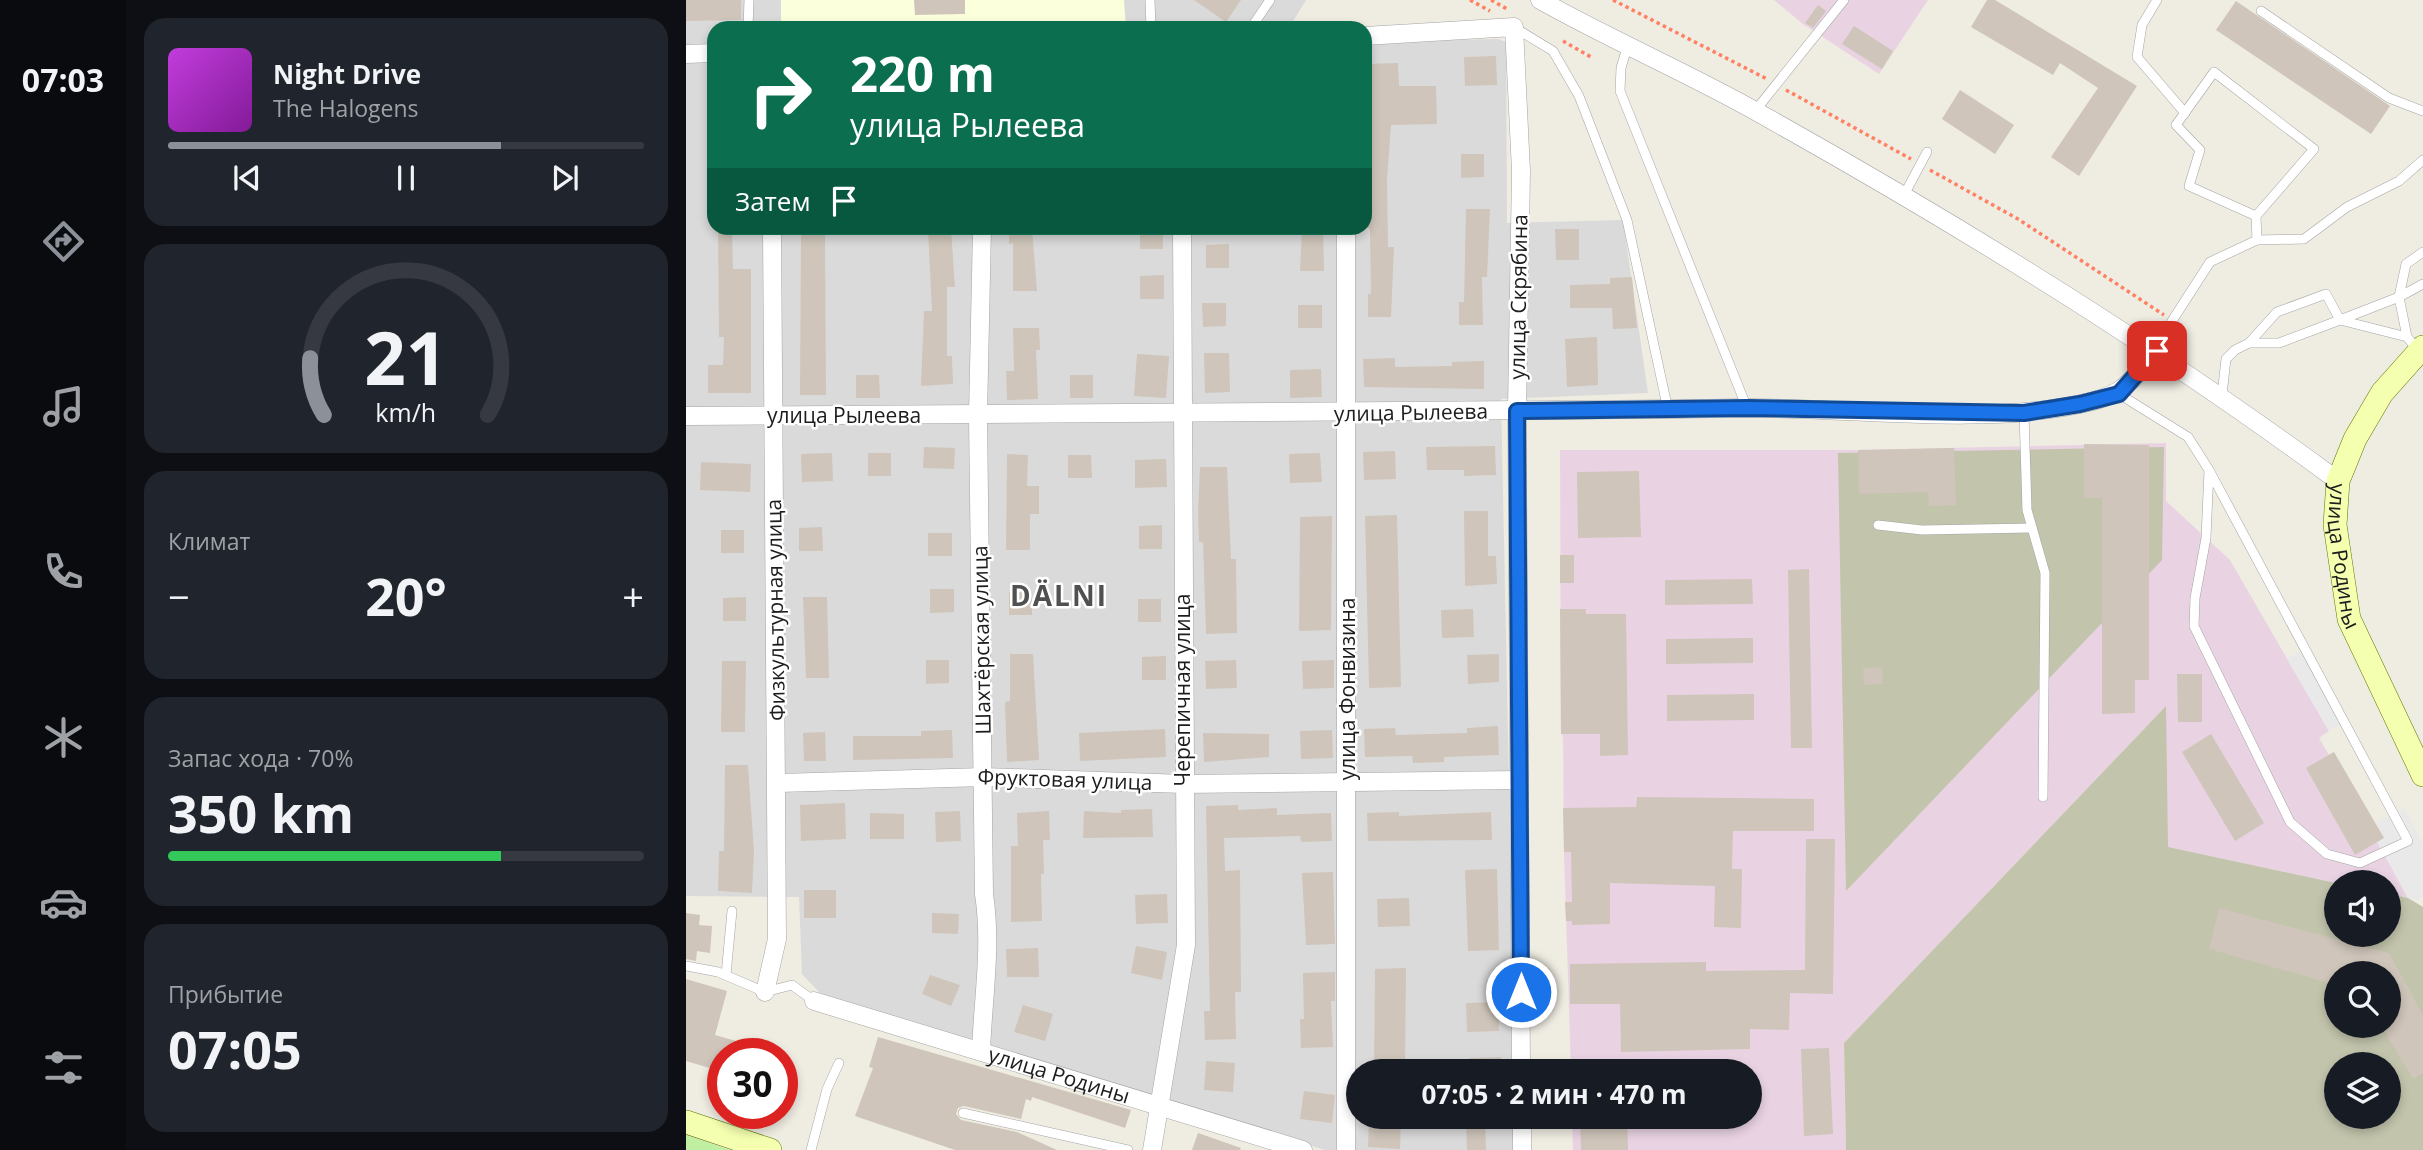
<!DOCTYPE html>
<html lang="ru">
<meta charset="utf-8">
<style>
body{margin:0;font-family:"Open Sans",sans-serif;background:#20242c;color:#f1f3f6;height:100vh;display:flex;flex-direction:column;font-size:26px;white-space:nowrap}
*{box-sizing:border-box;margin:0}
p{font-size:23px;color:#9ea1a6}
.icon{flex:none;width:38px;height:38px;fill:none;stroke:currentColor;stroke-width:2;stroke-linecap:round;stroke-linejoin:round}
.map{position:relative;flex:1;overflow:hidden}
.drawer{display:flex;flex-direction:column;gap:18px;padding:18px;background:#0d0f14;width:560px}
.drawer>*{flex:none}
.top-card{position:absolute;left:21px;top:21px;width:665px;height:214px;border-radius:21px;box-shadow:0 4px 10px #0003;background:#0b6e4f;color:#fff;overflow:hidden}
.controls{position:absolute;left:1638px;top:870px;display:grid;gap:14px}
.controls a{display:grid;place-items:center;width:77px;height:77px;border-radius:50%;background:#171b24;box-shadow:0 4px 10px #0003;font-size:35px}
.speed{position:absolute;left:21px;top:1038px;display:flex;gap:14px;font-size:35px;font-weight:700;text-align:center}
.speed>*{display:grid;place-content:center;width:91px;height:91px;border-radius:50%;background:#171b24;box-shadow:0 4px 10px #0003;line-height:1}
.speed .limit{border:10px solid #d22;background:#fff;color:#111}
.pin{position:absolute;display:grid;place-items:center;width:60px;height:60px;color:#fff;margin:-30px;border-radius:14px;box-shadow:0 4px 10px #0006}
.me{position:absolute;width:77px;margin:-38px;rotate:0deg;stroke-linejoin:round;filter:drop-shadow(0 0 5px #0008)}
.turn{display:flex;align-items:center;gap:24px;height:147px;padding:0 28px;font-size:32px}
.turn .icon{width:91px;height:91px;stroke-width:2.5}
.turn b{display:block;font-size:49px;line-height:60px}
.then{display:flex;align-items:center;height:66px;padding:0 28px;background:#0003;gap:14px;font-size:26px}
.big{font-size:52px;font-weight:700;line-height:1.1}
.drawer .card{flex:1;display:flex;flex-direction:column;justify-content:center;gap:10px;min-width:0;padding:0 24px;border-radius:21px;background:#20242c}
.drawer .dial{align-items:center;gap:0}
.dial svg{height:182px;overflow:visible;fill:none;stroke:#363941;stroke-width:7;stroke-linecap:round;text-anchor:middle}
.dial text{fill:#f1f3f6;stroke:none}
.song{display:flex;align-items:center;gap:21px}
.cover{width:84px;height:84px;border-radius:10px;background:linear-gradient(135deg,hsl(290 70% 55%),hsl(290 70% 35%))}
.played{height:7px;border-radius:4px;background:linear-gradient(90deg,#8c9099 70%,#363941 70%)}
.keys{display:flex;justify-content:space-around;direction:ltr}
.heat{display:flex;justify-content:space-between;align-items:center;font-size:38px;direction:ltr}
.charge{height:10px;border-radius:5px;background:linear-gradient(90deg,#34c759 70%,#363941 0)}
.trip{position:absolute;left:660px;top:1059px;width:416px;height:70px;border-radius:35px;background:#171b24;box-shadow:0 4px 10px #0003;font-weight:700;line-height:70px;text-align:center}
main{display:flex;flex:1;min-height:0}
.tabs{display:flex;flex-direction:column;width:126px;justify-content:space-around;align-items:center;background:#090b0e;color:#9ea1a6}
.tabs .icon{width:49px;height:49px}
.tabs .current{color:#8c9099}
.tabs b{font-size:32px;color:#f1f3f6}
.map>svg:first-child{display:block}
.residential{fill:#dbdada}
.industrial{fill:#e9d3e3}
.education{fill:#fcffdb}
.construction{fill:#c2c4ac;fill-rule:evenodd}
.grass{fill:#c1efa2}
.parking{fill:#e9e9e9}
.building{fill:#cfc5ba}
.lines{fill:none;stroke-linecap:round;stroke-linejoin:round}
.lane-casing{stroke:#a4a4a4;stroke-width:10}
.street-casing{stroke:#a4a4a4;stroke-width:19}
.secondary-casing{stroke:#607800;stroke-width:24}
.path{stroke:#ff8163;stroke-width:3.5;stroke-dasharray:3.5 3.5;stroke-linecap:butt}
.lane{stroke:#fff;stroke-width:9}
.street{stroke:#fff;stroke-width:18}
.secondary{stroke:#f4ffb0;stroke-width:23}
.route-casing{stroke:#114b97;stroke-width:18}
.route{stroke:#1a73e8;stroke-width:12}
.labels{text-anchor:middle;stroke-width:5;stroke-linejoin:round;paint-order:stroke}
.street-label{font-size:21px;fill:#1d1d1d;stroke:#fff}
.district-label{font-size:28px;font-weight:bold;letter-spacing:2px;fill:#505050;stroke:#fff}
</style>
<main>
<nav class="tabs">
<b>07:03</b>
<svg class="icon current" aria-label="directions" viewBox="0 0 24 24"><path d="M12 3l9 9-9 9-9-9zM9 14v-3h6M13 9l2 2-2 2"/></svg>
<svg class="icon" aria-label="music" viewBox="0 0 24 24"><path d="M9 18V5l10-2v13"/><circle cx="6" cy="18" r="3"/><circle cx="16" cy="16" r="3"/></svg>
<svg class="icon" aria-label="phone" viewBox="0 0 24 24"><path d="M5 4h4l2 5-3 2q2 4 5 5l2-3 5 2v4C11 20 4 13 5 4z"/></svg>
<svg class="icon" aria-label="climate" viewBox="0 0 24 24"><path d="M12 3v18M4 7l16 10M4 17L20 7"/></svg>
<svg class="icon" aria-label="car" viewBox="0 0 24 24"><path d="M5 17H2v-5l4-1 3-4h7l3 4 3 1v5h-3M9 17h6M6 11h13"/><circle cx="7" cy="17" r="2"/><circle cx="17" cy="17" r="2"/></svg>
<svg class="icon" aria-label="filters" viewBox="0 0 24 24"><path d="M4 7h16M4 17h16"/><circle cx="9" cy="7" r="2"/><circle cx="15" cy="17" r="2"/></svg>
</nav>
<section class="drawer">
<div class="card">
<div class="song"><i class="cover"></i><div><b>Night Drive</b><p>The Halogens</p></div></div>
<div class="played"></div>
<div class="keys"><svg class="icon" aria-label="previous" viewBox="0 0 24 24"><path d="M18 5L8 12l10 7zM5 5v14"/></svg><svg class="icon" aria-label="pause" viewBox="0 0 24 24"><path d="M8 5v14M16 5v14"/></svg><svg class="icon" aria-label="next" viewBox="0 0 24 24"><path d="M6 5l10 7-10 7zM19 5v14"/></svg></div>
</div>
<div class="card dial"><svg viewBox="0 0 100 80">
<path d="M14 69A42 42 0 1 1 86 69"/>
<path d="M14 69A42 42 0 0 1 8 44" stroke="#8c9099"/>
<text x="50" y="56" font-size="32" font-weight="700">21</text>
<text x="50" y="72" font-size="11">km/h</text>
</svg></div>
<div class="card"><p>Климат</p>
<div class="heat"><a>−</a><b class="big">20°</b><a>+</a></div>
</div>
<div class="card"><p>Запас хода · 70%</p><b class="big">350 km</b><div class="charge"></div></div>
<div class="card"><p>Прибытие</p><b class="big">07:05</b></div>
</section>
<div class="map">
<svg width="1737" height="1150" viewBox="0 0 1737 1150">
<rect width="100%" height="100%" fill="#efece2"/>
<g class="residential">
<path d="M0 0H620L603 28H28V49L0 50Z"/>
<path d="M812 39 820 42 821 223 937 220 962 393 815 399 829 1071H672V1116L830 1117 829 1150H639L134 993 116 974 113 897 0 896V62L28 61V228H679V42Z"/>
</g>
<g class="industrial">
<path d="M1088 0H1242L1193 74 1117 24Z"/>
<path d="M1480 443V501L1544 560 1643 731 1633 738 1643 755 1648 752 1722 898 1703 894V882L1650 883 1481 847 1479 707 1158 1043 1160 1150H887L886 1117 1064 1116V1071H885L878 852 877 735 875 734 874 450H1172Z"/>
</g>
<path class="education" d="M95 0H438L440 28H95Z"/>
<g class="construction">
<path d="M1478 447 1476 560 1160 891 1152 453Z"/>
<path d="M1480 706 1482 847 1650 883V934H1703V894L1722 898 1737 907V1150H1160L1158 1043ZM1650 973H1703V1026H1650ZM1650 1064H1703V1116H1650Z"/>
</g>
<path class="grass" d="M0 1135 44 1150H0Z"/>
<g class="parking">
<path d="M1616 650 1658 722 1643 731 1601 659Z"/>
<path d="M1718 808 1737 844V897L1732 900 1722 898 1691 842 1689 824Z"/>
</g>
<g class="building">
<path d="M0 0H55V20L0 21Z"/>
<path d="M228 0H279V14L229 15Z"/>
<path d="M508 0H555L540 22Z"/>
<path d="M1301 0H1309L1451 86 1393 176 1365 157 1412 88 1374 63 1367 75 1285 27Z"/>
<path d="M1550 1 1704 106 1685 134 1530 30Z"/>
<path d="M1132 5 1140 11 1127 28 1119 23Z"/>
<path d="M1168 26 1207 51 1196 69 1156 44Z"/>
<path d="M810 56 811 85 779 86 778 57Z"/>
<path d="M712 63 713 86H750L751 124 705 125 701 180 702 247H708L705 317H682V294H685L684 228H679L681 64Z"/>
<path d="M1274 90 1328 125 1309 154 1256 119Z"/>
<path d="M775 154H798V177L775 178Z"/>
<path d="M780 209H804L801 277H796L797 325H773V302H778Z"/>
<path d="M32 228H46L47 269H65V393H22V365H37L38 337H33Z"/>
<path d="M323 228H346L351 291H327V243L323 244Z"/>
<rect x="454" y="228" width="23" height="21"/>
<path d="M616 228H637L638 271H614Z"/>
<path d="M265 229 269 287H261V356H266L267 384 235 386 238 311H246L242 230Z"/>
<path d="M869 229H893V260H870Z"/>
<path d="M139 230 140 395H114L115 231Z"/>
<path d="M543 244V268H520V245Z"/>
<path d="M478 275V299H454V276Z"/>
<path d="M946 277 951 328 927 329 926 308H884V285L924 284V278Z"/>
<path d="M516 303H540V326L517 327Z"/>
<rect x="612" y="305" width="24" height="23"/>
<path d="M327 328H353L354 350H350L352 399 321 400 320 371H328Z"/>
<path d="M911 337 912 385 881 387 879 339Z"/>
<path d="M518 353H543L544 392 519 393Z"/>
<path d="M451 354 483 356 480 398 448 396Z"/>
<path d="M709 358V367L766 366V362L798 361V389L678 387 677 359Z"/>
<path d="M635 369 636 397 604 398V370Z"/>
<path d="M170 375H193L194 398H170Z"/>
<rect x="384" y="375" width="23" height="23"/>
<path d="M1398 444 1463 445V680H1449V713L1416 714V498H1398Z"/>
<path d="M809 446 810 475 778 476V470H741L740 447Z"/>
<path d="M238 447 269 448 268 469 237 468Z"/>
<path d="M1268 448 1270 505 1243 506 1242 492 1173 494 1172 450Z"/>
<path d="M709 451 710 479 678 480 677 452Z"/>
<path d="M146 453 147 481 116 482 115 454Z"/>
<rect x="182" y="453" width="23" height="23"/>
<path d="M634 453 636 482 604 483 603 454Z"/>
<path d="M321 454 342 455 341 486H353V514H344V550H320Z"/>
<path d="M382 455H405L406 478H382Z"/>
<path d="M480 459 481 487 449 488V460Z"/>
<path d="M15 462 65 464 64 492 14 490Z"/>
<path d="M514 467H541L545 559H550L551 633 520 634 517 542H513L512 514Z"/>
<path d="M953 471 955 537 892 538 891 472Z"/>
<path d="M778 511H802V556H810L811 584 779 586Z"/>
<path d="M711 515 715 687 683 688 679 516Z"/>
<path d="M646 516 645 630 613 631 614 517Z"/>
<path d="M476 525V549H453V526Z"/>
<path d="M136 527 137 551H113V528Z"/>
<rect x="35" y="530" width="23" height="23"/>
<rect x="242" y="533" width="24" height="23"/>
<rect x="874" y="555" width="14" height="28"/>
<path d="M1123 569 1126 748H1105L1102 570Z"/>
<path d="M1066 579 1067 604 979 605V580Z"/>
<path d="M244 589H268V612L244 613Z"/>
<rect x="323" y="592" width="23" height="23"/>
<path d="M60 597V621H37V598Z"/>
<path d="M117 597H141L143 678H120Z"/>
<rect x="452" y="599" width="23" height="23"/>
<path d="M787 609 788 637 756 638 755 610Z"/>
<path d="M874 609H900V614H940L942 755 914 756V734H875Z"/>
<path d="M1067 638V663L980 664V639Z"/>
<path d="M324 654H347L353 760 321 762 319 702 324 701Z"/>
<path d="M813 654V682L782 684 781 655Z"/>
<path d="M480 656V680H456V657Z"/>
<path d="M240 660H263V683L240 684Z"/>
<path d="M550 660 551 688 520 689 519 661Z"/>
<path d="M648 660V688L617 689 616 661Z"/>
<path d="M36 661H60L59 732H35Z"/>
<path d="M1196 667 1197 684 1178 685 1177 668Z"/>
<path d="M1491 674H1516V722H1492Z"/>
<path d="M1068 694V720L981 721V695Z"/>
<path d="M812 726 813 755 758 757V762L727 763 726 756 679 757 678 729 709 728 710 735 781 733V728Z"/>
<path d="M479 729 480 757 394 761 393 733Z"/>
<path d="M266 730 267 758 167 760V736H235V731Z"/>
<path d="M646 730 647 758 615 759 614 731Z"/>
<path d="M139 732 140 761H118L117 733Z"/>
<path d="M517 733 583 734V757L518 762Z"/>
<path d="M1525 734 1578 823 1549 841 1496 752Z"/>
<path d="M1648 752 1698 838 1669 855 1620 768Z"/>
<path d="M39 765H62L68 852 66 893 32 891 33 851H38Z"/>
<path d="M951 797 1128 799V831H1047L1046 869H1056L1055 928 1028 927 1029 886 924 883V924L886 925V921H880L879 902H886L885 852H878L877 808 950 807Z"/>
<path d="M159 803 160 839 115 841 114 805Z"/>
<path d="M552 805V810L591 808V815L645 813 646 841 615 842 614 836 538 838 539 871 554 870 555 992H549L550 1039 519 1040 518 1011H524L520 806Z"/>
<path d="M466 809 467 837 397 838 398 811 435 813V810Z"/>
<path d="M274 811 275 841 250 842 249 812Z"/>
<path d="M363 811 364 840H357L358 874H355L356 921 325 922V846H332L331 813Z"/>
<path d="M713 812V816L805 812 806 840 682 841 681 813Z"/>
<path d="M184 813 218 814V839H184Z"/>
<path d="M1120 839H1149L1147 994 1104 993 1103 1030 1064 1029V1049L935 1052 934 1004H884V964L1020 962V971L1119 970Z"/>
<path d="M811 869 813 950 782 951 779 870Z"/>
<path d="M647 872 649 944 620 945 616 873Z"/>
<rect x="118" y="890" width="32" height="28"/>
<path d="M481 894 482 923 450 924 449 895Z"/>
<path d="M723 898 724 926 692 927 691 899Z"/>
<path d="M1533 908 1703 953 1737 1015V1073L1727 1079 1695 1026H1703V973H1650V985L1523 949Z"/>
<path d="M0 913 14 915 13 925 26 926 24 953 11 951 10 961 0 959Z"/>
<path d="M246 913 273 914 272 934 246 933Z"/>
<path d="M450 946 481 952 476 980 445 973Z"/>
<path d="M352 948 353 977H321L320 949Z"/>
<path d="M720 968 719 1071H688L689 969Z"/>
<path d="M649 972V1001H645L647 1047 615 1048 614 1019H618L617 973Z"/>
<path d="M244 975 274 985 265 1006 236 994Z"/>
<path d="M0 979 41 991 29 1035 50 1041 46 1054H37V1072L0 1061Z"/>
<path d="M812 1002 813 1031 781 1032 780 1003Z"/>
<path d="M337 1005 367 1014 359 1041 328 1032Z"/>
<path d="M192 1037 445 1110 439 1128 346 1097 345 1101 340 1099 335 1119 278 1106 272 1108 270 1114 275 1120 331 1132 371 1150H269L169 1116 187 1068 183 1067Z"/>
<path d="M1143 1048 1147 1134 1118 1136 1115 1049Z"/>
<path d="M815 1057V1071H784L783 1058Z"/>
<path d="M520 1061 549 1063 547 1092 518 1090Z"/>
<path d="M618 1091 649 1095 646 1123 614 1119Z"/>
<path d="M780 1116H799L800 1150H781Z"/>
<path d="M894 1116H941L942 1150H895Z"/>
<path d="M683 1119 715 1120 714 1149 682 1147Z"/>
<path d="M512 1133 555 1148 554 1150H506Z"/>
</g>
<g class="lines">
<defs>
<g id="lane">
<path d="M464 0 465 28"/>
<path d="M1471 0 1456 25 1451 57 1499 113"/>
<path d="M1575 11 1703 98 1737 111"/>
<path d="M62 28 63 0"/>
<path d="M565 28 584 0"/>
<path d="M829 28 867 51 893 96 941 220 982 410"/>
<path d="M942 44 935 68 934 91 1061 408"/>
<path d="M1069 111 1158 0"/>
<path d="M1218 195 1241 152"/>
<path d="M1570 216 1503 186 1514 150 1490 125 1528 72 1628 149 1570 216 1571 240"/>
<path d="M1721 337 1713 297 1720 264 1737 252"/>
<path d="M1563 343 1591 312 1640 294 1654 320 1713 297 1737 284"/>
<path d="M1471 351 1486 321 1524 262 1571 240 1618 239 1661 207 1713 181 1737 160"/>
<path d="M1433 394 1502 437 1523 470 1722 841 1674 863 1641 854 1604 822 1508 626 1509 598 1520 538 1523 470"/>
<path d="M1536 395 1540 359 1549 350 1563 343H1593L1654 320 1721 337 1732 350"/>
<path d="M1338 413 1341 510 1359 573 1357 797"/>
<path d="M1192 525 1236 530 1346 528"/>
<path d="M0 966 32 972 79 992 106 985 128 1001"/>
<path d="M40 975 46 911"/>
<path d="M277 1113 442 1150"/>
<path d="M125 1150 141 1089 153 1063"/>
</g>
<g id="street">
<path d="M854 0C925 40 1000 72 1071 112 1272 224 1467 344 1652 481"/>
<path d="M679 36 828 27 835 171 831 411 835 1071"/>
<path d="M0 54 28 53"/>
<path d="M0 416C353 416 705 414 1057 408 1165 407 1290 426 1394 404 1439 395 1442 384 1471 351"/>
<path d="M93 783 298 777 498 784 833 780"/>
<path d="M79 992 91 939 86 228"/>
<path id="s1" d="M128 1001 617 1150"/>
<path d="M295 1051C297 998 306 946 298 894L292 416 296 228"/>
<path d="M836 1116V1150"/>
<path d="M466 1150 500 945 496 228"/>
<path d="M660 1150V228"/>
</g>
<g id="secondary">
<path id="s2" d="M1737 347 1696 393 1669 439 1652 481 1649 525 1663 619 1737 775"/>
<path d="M0 1122 84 1150"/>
</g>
</defs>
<use href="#lane" class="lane-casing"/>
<use href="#street" class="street-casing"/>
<use href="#secondary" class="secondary-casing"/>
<g class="path">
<path d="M784 0 804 11"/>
<path d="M805 0 821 9"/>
<path d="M927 0 1081 79"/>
<path d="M877 41 905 57"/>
<path d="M1100 90 1225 159"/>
<path d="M1244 170 1332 219 1478 315"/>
</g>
<use href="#lane" class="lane"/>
<use href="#street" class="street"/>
<use href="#secondary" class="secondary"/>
</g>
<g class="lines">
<defs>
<path id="route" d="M835 992 831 411 1061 408 1338 413 1394 404 1433 394 1471 351"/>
</defs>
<use href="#route" class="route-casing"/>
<use href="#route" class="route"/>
</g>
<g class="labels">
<g class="street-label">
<text transform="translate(833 297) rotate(-89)" y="7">улица Скрябина</text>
<text transform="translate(725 413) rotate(-1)" y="7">улица Рылеева</text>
<text x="158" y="423">улица Рылеева</text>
<text dy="7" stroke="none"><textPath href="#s2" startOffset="236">улица Родины</textPath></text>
<text transform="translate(90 610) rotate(-91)" y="7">Физкультурная улица</text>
<text transform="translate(296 640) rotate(-91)" y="7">Шахтёрская улица</text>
<text transform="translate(662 689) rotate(-90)" y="7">улица Фонвизина</text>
<text transform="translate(497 690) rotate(-90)" y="7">Черепичная улица</text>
<text transform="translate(379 780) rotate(2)" y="7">Фруктовая улица</text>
<text dy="7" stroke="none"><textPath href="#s1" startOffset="256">улица Родины</textPath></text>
</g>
<g class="district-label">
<text x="373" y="606">DÄLNI</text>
</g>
</g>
</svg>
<div class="controls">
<a><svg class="icon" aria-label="sound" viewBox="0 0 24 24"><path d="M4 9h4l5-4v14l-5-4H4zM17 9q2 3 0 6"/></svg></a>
<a><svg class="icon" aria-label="search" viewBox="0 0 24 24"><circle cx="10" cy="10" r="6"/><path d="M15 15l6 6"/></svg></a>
<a><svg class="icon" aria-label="layers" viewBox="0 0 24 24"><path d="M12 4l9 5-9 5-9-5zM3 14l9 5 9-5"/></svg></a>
</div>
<div class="speed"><div class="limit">30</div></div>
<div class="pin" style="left:1471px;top:351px;background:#d93025"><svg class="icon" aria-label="arrive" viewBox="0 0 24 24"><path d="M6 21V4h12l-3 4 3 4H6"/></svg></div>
<svg class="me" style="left:835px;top:992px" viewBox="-20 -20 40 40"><circle r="17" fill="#1a73e8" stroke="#fff" stroke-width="3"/><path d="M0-11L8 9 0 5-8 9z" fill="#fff"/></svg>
<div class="trip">07:05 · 2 мин · 470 m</div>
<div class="top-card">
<div class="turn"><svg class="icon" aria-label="right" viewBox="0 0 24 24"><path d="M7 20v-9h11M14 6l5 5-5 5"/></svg><div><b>220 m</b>улица Рылеева</div></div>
<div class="then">Затем<svg class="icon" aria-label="arrive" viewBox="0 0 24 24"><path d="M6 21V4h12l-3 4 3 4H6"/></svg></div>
</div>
</div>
</main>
